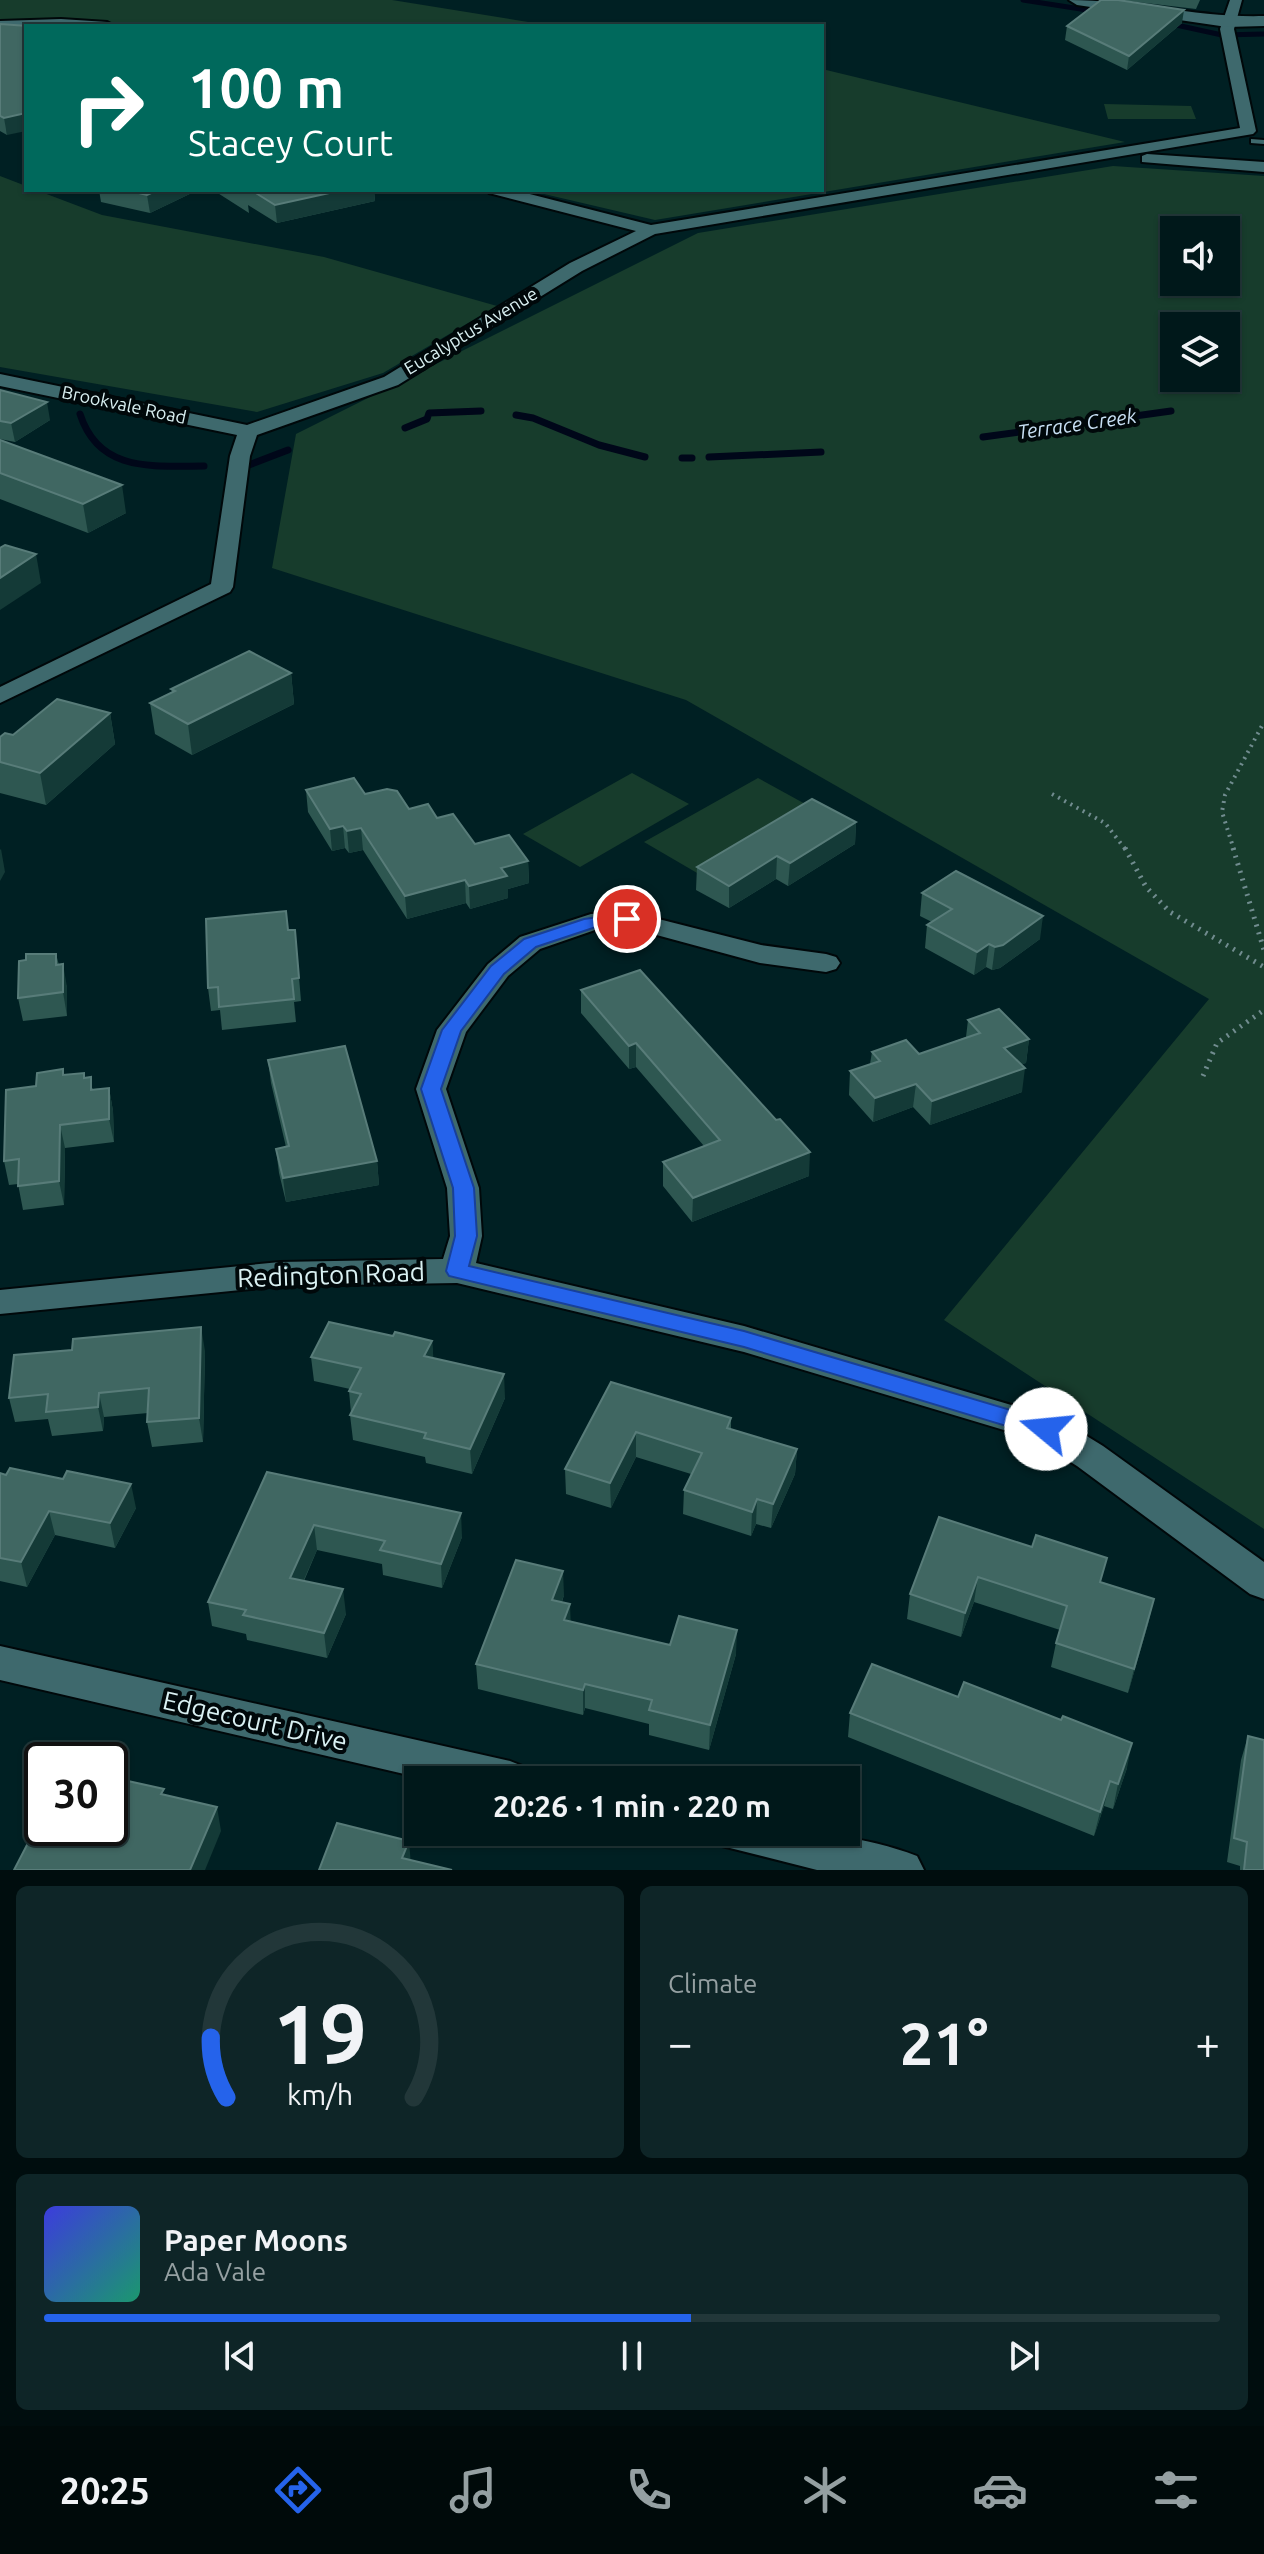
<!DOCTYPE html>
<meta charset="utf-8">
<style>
body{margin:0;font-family:Ubuntu,sans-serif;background:#0e2527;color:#f1f3f6;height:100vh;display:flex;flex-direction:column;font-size:30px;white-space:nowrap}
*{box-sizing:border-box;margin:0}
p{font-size:26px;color:#95a0a2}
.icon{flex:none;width:44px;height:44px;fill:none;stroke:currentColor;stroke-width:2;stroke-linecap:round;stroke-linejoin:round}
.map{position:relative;height:1870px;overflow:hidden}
.sheet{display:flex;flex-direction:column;gap:16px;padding:16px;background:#000d0e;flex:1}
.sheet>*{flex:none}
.top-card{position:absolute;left:24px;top:24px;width:800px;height:168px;border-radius:0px;box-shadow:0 2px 6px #0004,0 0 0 2px #223739;background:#00695c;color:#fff;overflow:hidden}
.controls{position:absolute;left:1160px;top:216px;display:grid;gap:16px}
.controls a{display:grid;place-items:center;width:80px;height:80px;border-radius:0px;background:#00181a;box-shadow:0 2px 6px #0004,0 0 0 2px #223739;font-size:40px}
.speed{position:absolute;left:24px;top:1742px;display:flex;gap:16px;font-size:40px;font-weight:700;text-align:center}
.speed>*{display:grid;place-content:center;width:104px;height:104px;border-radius:50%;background:#00181a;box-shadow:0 2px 6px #0004,0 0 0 2px #223739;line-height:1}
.speed .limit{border:4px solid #111;border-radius:12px;background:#fff;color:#111}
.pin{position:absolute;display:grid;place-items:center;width:68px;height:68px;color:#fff;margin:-34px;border:4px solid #fff;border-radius:50%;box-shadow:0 2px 8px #0007}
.me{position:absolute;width:88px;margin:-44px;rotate:287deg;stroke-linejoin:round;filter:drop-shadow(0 0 6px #0008)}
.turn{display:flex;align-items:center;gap:28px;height:168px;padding:0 32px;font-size:36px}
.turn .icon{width:104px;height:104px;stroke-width:2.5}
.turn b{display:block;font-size:56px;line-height:68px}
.big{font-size:60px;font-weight:700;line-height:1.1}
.sheet .widget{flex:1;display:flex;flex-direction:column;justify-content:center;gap:12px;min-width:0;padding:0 28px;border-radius:12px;background:#0e2527}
.sheet .dial{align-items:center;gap:0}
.dial svg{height:208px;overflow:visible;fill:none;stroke:#223739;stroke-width:7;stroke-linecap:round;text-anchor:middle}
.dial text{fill:#f1f3f6;stroke:none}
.song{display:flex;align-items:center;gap:24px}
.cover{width:96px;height:96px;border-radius:12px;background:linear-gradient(135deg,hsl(240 70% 55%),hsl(160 70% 35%))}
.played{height:8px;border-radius:4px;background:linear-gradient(90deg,#2563eb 55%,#223739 55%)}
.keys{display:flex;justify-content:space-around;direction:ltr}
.heat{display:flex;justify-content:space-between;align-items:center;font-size:44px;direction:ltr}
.sheet .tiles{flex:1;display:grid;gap:16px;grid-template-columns:1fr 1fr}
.widget:last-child{grid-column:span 2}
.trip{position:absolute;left:404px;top:1766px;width:456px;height:80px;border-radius:0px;background:#00181a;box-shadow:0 2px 6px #0004,0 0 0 2px #223739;font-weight:700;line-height:80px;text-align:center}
.tabs{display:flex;height:128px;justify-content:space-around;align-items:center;background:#000a0a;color:#95a0a2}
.tabs .icon{width:56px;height:56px}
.tabs .current{color:#2563eb}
.tabs b{font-size:36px;color:#f1f3f6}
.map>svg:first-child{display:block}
.green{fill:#173c2c;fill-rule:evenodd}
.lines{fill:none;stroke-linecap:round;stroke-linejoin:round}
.stream-far1{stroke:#000719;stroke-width:5}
.stream{stroke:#000719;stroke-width:7}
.service-casing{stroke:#00080a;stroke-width:4}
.minor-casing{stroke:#00080a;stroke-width:4}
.tertiary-casing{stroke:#00080a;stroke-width:4}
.path-far1{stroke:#718c8f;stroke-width:4;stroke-dasharray:2 5;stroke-linecap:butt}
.path{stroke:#718c8f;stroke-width:5;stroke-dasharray:2 6;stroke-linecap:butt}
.service{fill:#3e696d;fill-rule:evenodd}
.minor{fill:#3e696d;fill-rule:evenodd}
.tertiary{fill:#3e696d;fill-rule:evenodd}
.wall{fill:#2e5751}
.shaded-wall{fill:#143a37}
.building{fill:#406762;stroke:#587c79;stroke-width:2}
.route{fill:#2563eb;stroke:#184099;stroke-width:2}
.labels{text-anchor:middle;stroke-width:8;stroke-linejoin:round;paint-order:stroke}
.far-street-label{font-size:18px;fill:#d9f0f2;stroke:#00080a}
.far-water-label{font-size:20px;font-style:italic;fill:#c8e0f4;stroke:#00080a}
.near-street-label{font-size:26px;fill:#d9f0f2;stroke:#00080a}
</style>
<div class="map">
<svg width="1264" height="1870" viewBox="0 0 1264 1870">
<rect width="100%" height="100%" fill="#002023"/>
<g class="green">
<path d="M0 0H392L553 26H154L70 18 0 21Z"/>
<path d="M822 69 1125 142 655 220 527 190H822Z"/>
<path d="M1104 104 1191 106 1196 119H1108Z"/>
<path d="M1113 166 1264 176V1529L944 1320 1209 999 686 700 272 568 296 434 698 233ZM1174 230H1226V282H1174ZM1174 326H1226V378H1174Z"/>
<path d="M0 176 26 186V190H36L102 215 324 257 497 306 383 373 257 412 0 367Z"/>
<path d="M632 773 689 804 580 867 523 834Z"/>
<path d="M758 778 818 811 704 877 644 842Z"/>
</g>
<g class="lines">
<g class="stream-far1">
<path d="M1023 0 1100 12"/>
<path d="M1167 23 1222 35 1264 34"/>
</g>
<g class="stream">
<path d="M80 414C99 473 153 466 204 466"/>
<path d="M516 415 533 418 599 445 645 457"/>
<path d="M405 428 427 419 429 413 481 411"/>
<path d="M983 437 1171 411"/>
<path d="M709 457 821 452"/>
<path d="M682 458H692"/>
<path d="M249 465 288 450"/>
</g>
<defs>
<path id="service" d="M1251 139 1264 140V144L1251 143Z"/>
<g id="minor">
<path d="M1230 0H1242L1234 29 1256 131 1253 134 655 234 582 271 398 385 257 435 250 456 233 587 230 592 0 703V687L211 584 230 456 237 435 0 386V374L247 425 384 377 570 263 636 231 489 193 487 190H514L651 225 1240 128 1220 29Z"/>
<path d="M61 19 107 22 114 26 0 29V21Z"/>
<path d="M1147 154 1264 162V172L1142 162V156Z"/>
<path d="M627 911 761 945 826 954 836 957 840 963 836 969 826 972 760 963 627 927 595 930 540 949 508 976 466 1032 446 1089 479 1188 482 1236 476 1263 744 1326 1059 1419 1103 1446 1264 1562V1599L1250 1594 1077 1466 1034 1439 744 1352 457 1283 280 1286 0 1314V1290L280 1262 443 1259 450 1236 447 1188 416 1089 437 1030 488 964 520 937 591 914Z"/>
<path d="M0 1646 510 1761 525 1767 531 1780H430L0 1680Z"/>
<path d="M716 1832C787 1832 849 1830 917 1856L924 1870H817L722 1846Z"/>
</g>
<path id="tertiary" d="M1069 0C1135 0 1198 18 1264 16V26L1227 27 1077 5Z"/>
</defs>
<use href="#service" class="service-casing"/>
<use href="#minor" class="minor-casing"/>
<use href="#tertiary" class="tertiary-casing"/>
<g class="path-far1">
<path d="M1052 794 1105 823 1126 850"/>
<path d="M1234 850 1222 812 1225 795 1264 722"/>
</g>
<g class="path">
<path d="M1125 848 1146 887 1170 912 1264 967"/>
<path d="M1233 848 1264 950"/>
<path d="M1203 1076 1217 1043 1264 1010"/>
</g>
<use href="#service" class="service"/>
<use href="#minor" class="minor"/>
<use href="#tertiary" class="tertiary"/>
</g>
<g class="wall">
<path d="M1120 0H1200L1196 9Z"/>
<path d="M1182 23 1127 70 1065 40 1067 26Z"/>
<path d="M0 24 7 135 0 131Z"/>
<path d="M99 190H198L150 213 101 202Z"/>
<path d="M213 190H374L375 201 277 223 248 205 249 213Z"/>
<path d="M0 390 50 420 15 442 0 439Z"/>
<path d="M0 440 126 513 88 533 0 499Z"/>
<path d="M291 673 294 704 192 755 155 734 150 703 172 692 171 689Z"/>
<path d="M110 713 115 744 46 805 0 793V737L13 735Z"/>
<path d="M306 790 365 794 437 818 475 844 528 861 529 883 508 889V898L470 909 466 903 407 919 363 850 349 853 345 848 332 851 308 812Z"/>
<path d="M856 822 855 844 788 886 776 879 729 908 696 890 697 867Z"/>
<path d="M922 893 1040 939 1000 968 992 970 986 967 974 975 925 948 927 925 932 922 920 916Z"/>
<path d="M289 930H295L301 1001 294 1002 296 1022 222 1030 220 1010 211 1011 208 988Z"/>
<path d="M56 954 59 965 67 987V1016L23 1021 18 998 26 960Z"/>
<path d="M581 990 809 1176 692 1222 663 1186V1162L704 1146 636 1067 629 1069 581 1013Z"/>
<path d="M968 1020 1029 1039 1026 1063 1021 1064 1022 1092 930 1125 913 1107 873 1122 849 1095 850 1071 870 1064 872 1052 919 1054 966 1037Z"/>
<path d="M268 1060 377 1161 379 1185 286 1202 279 1173 276 1149 286 1147 271 1083Z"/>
<path d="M64 1075 85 1078 93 1089 109 1088 113 1111 114 1142 65 1148 64 1205 23 1210 18 1184 9 1185 4 1161 36 1086Z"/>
<path d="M393 1336 432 1341 433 1358 505 1398 472 1474 426 1463 425 1457 353 1440 350 1415 351 1413 349 1391 350 1389 314 1381 311 1357Z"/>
<path d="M205 1351 203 1442 152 1447 147 1422 148 1413 104 1417 103 1431 52 1436 48 1419 15 1422 9 1398Z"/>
<path d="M611 1382 731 1418V1429L797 1449 795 1474 771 1528 756 1524 751 1536 683 1514 684 1490 691 1474 636 1457 611 1508 566 1494 565 1469Z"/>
<path d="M267 1472 462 1537 442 1588 383 1575 382 1564 317 1550 304 1581 346 1614 327 1658 247 1640 246 1634 212 1626 208 1602Z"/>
<path d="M0 1473 136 1508 115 1548 55 1535 27 1587 0 1581Z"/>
<path d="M939 1517 1102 1582 1154 1599 1148 1624 1128 1693 1051 1667 1056 1643 1060 1630 974 1602 961 1637 907 1619 910 1594Z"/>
<path d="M564 1595 562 1602 570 1622 670 1645 736 1654 709 1750 649 1735V1724L585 1708 583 1715 478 1689 476 1664Z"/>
<path d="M850 1713 1127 1768 1113 1809 1104 1806 1094 1836 848 1737Z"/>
<path d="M1248 1736 1264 1870H1240V1866L1227 1862 1241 1760Z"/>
</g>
<g class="shaded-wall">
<path d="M1184 10 1182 23 1127 70 1129 56Z"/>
<path d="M26 113V131L7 135 4 118Z"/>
<path d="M158 190H198L150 213 147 195Z"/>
<path d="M343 190H374L375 201 277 223 275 205Z"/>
<path d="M47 402 50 420 15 442 11 423Z"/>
<path d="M122 485 126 513 88 533 83 504Z"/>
<path d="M36 554 41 583 0 610V578Z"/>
<path d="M291 673 294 704 192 755 188 724Z"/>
<path d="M110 713 115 744 46 805 40 773Z"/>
<path d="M856 822 855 844 788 886 790 863Z"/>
<path d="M343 826 345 848 332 851 330 829Z"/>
<path d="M361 828 363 850 349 853 347 831Z"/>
<path d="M1 849 5 872 0 881V850Z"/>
<path d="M777 856 776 879 729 908V886Z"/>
<path d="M528 861 529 883 508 889V898L470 909 469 886 501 868Z"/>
<path d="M465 880 466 903 407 919 405 896Z"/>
<path d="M1043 916 1040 939 1000 968 992 970 995 947Z"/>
<path d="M989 944 986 967 974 975 977 952Z"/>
<path d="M63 964 67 987V1016L63 992Z"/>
<path d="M1029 1039 1026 1063 1001 1071 1004 1048Z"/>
<path d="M636 1043V1067L629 1069V1046Z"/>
<path d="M1025 1068 1022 1092 930 1125 932 1101Z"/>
<path d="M916 1084 913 1107 873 1122 875 1098Z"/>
<path d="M109 1088 113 1111 114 1142 109 1119Z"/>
<path d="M60 1125 65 1148 64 1205 59 1181Z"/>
<path d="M810 1152 809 1176 692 1222 693 1198Z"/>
<path d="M377 1161 379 1185 286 1202 283 1178Z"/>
<path d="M201 1327 205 1351 203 1442 199 1418Z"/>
<path d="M432 1341 434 1365 424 1356Z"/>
<path d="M504 1374 505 1398 472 1474 470 1449Z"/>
<path d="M99 1393 104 1417 103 1431 98 1407Z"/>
<path d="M636 1432V1457L611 1508 610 1483Z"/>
<path d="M797 1449 795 1474 771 1528 773 1504Z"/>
<path d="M131 1484 136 1508 115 1548 110 1523Z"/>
<path d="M757 1499 756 1524 751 1536 752 1512Z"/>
<path d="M49 1511 55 1535 27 1587 21 1562Z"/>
<path d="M461 1513 462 1537 442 1588 441 1564Z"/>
<path d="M314 1525 317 1550 294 1602 290 1578Z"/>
<path d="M563 1571 564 1595 553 1625 552 1600Z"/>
<path d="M978 1577 974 1602 961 1637 965 1613Z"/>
<path d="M343 1589 346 1614 327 1658 324 1633Z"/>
<path d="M1154 1599 1148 1624 1128 1693 1134 1669Z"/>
<path d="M570 1604 571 1629 564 1620Z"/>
<path d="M737 1630 736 1654 709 1750 710 1725Z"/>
<path d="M585 1684V1708L583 1715V1690Z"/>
<path d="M1132 1743 1127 1768 1113 1809 1118 1784Z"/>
<path d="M1110 1781 1104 1806 1094 1836 1100 1812Z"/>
<path d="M217 1807 221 1831 205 1870H190Z"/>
<path d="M409 1841 411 1865 402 1858Z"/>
</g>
<g class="building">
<path d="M1101 0H1118L1184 10 1129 56 1067 26Z"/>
<path d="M0 24 28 26H26V113L4 118 0 116Z"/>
<path d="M126 190H158L147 195Z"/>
<path d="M251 190H343L275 205Z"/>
<path d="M0 390 47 402 11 423 0 421Z"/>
<path d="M0 440 122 485 83 504 0 473Z"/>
<path d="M5 545 36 554 0 578V548Z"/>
<path d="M249 651 291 673 188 724 150 703 175 691 171 689Z"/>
<path d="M57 699 110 713 40 773 0 762V737L5 733 13 735Z"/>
<path d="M354 778 365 794 387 789 397 791 409 809 428 804 437 818 453 814 475 844 509 835 528 861 501 868 507 876 469 886 465 880 405 896 361 828 347 831 343 826 330 829 306 790Z"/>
<path d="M812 799 856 822 790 863 777 856 729 886 697 867Z"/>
<path d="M956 871 1043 916 1003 945 995 947 989 944 977 952 927 925 952 909 922 893Z"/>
<path d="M286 911 288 930H295L299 978 292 979 294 999 219 1007 218 987 208 988 206 919Z"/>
<path d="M26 954H56V965L63 964V992L18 998 19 961 26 960Z"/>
<path d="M640 970 776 1120 780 1119 810 1152 693 1198 663 1162 720 1140 636 1043 629 1046 581 990Z"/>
<path d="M999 1009 1029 1039 1004 1048 1025 1068 932 1101 916 1084 875 1098 850 1071 880 1061 872 1052 906 1040 919 1054 980 1033 968 1020Z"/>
<path d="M345 1046 377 1161 283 1178 276 1149 289 1146 268 1060Z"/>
<path d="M63 1069V1075L84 1073V1078L91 1077V1090L109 1088V1119L60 1125 59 1181 18 1186 19 1159 4 1161 6 1090 36 1086 37 1073Z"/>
<path d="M329 1322 393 1336 395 1332 432 1341 424 1356 504 1374 470 1449 424 1438 426 1433 350 1415 361 1394 349 1391 361 1368 311 1357Z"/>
<path d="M201 1327 199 1418 147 1422 149 1388 99 1393 98 1407 46 1412 48 1394 9 1398 14 1355 72 1350 73 1339Z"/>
<path d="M611 1382 731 1418 727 1428 797 1449 773 1504 757 1499 752 1512 684 1490 702 1453 636 1432 610 1483 565 1469Z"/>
<path d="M10 1468 63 1479 67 1471 131 1484 110 1523 49 1511 21 1562 0 1558V1473L6 1475Z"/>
<path d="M267 1472 461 1513 441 1564 380 1550 385 1541 314 1525 290 1578 343 1589 324 1633 243 1615 246 1610 208 1602Z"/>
<path d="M939 1517 1032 1547 1036 1535 1107 1558 1100 1582 1154 1599 1134 1669 1056 1643 1067 1606 978 1577 965 1613 910 1594Z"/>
<path d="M516 1560 563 1571 552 1600 570 1604 564 1620 670 1645 679 1616 737 1630 710 1725 649 1710 652 1700 585 1684 583 1690 476 1664Z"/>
<path d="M872 1664 958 1697 964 1682 1061 1720 1063 1716 1132 1743 1118 1784 1110 1781 1100 1812 850 1713Z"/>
<path d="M1248 1736 1264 1740V1870H1244L1247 1842 1234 1838Z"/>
<path d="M110 1777 164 1789 161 1794 217 1807 190 1870H14L42 1816V1828H110Z"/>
<path d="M337 1823 409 1841 402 1858 452 1870H319Z"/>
</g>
<path class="route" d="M627 913 636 919 634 923 593 928 536 947 504 974 461 1031 441 1089 474 1188 477 1236 469 1266 744 1331 1054 1423 1057 1429 1054 1436 1046 1438 744 1347 449 1276 446 1271 455 1236 453 1188 421 1089 442 1030 491 966 524 939 584 919Z"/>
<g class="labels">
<g class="far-street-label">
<text transform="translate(471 331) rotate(-31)" y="6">Eucalyptus Avenue</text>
<text transform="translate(124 405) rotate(12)" y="6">Brookvale Road</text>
</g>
<g class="far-water-label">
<text transform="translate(1077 424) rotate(-8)" y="7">Terrace Creek</text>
</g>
<g class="near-street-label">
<text transform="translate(331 1275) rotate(-2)" y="9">Redington Road</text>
<text transform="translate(255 1721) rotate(13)" y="9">Edgecourt Drive</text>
</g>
</g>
</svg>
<div class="controls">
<a><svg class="icon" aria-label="sound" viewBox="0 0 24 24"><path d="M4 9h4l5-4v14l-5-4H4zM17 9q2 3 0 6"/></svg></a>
<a><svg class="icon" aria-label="layers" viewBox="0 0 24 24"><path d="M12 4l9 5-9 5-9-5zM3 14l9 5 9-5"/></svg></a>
</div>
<div class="speed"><div class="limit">30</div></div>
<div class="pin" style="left:627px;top:919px;background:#d93025"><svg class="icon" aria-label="arrive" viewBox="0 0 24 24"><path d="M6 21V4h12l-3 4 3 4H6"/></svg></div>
<svg class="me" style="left:1046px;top:1429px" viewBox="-20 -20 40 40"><circle r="19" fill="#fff"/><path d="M0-13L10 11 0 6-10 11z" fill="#2563eb"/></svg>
<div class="trip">20:26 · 1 min · 220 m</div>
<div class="top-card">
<div class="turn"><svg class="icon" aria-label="right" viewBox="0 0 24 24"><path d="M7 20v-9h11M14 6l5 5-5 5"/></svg><div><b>100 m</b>Stacey Court</div></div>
</div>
</div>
<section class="sheet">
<div class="tiles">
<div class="widget dial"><svg viewBox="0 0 100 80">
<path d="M14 69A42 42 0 1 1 86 69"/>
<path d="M14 69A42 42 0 0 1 8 46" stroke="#2563eb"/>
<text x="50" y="56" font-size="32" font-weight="700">19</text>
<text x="50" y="72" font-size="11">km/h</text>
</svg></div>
<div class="widget"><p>Climate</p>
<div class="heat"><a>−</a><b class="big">21°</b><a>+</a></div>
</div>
<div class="widget">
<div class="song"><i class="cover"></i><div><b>Paper Moons</b><p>Ada Vale</p></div></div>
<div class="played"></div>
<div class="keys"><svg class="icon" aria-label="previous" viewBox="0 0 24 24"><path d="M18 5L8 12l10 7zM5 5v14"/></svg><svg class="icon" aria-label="pause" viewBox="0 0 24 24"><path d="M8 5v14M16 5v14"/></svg><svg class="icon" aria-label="next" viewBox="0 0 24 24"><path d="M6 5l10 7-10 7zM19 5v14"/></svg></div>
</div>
</div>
</section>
<nav class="tabs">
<b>20:25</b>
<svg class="icon current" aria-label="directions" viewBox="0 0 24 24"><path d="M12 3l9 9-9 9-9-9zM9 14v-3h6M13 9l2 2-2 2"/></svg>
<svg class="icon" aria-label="music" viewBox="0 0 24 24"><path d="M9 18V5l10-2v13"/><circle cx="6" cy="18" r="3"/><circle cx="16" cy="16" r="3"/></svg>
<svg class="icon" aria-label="phone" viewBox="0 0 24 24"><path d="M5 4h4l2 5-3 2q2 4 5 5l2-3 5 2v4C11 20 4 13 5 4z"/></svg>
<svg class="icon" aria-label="climate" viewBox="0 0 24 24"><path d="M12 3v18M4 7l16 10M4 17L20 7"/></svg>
<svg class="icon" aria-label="car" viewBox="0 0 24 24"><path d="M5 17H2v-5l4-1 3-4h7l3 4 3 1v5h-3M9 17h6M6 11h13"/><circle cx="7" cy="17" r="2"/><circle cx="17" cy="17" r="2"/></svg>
<svg class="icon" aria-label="filters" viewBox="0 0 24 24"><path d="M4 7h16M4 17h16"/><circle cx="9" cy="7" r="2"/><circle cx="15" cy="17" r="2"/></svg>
</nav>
